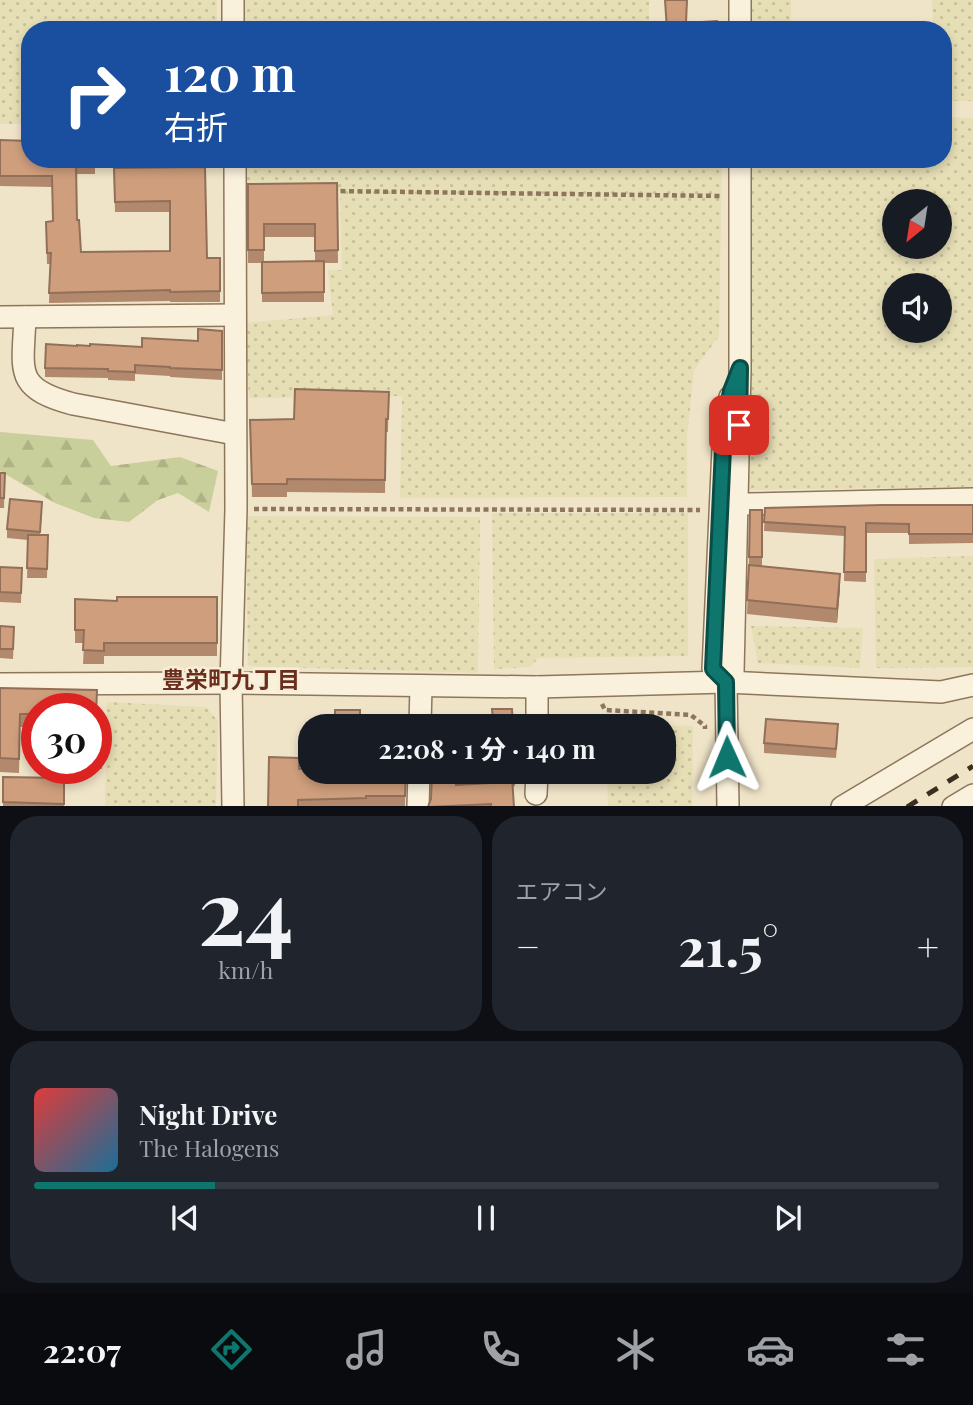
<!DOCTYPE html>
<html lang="ja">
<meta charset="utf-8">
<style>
body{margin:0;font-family:"Playfair Display","Noto Sans JP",serif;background:#20242c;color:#f1f3f6;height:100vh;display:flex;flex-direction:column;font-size:26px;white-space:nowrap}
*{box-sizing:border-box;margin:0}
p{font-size:23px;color:#9ea1a6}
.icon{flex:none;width:38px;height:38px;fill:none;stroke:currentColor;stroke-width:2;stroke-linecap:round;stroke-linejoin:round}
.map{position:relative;height:806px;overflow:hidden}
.panel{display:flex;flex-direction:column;gap:10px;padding:10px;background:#0d0f14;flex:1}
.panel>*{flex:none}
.banner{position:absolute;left:21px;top:21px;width:931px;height:147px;border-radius:28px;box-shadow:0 4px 10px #0003;background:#1a4fa0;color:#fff;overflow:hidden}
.needle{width:46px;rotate:210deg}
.fabs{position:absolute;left:882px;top:189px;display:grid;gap:14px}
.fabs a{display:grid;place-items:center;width:70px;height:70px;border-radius:50%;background:#171b24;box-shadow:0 4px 10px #0003;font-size:35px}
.speed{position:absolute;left:21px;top:693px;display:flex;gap:14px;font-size:35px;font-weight:700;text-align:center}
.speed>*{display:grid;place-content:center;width:91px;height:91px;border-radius:50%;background:#171b24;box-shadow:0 4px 10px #0003;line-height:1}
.speed .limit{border:10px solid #d22;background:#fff;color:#111}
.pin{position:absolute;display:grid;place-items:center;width:60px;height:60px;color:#fff;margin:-30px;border-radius:14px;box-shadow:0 4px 10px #0006}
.me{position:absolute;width:77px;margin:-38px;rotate:359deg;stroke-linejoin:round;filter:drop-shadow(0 0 5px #0008)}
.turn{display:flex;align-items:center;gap:24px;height:147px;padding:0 28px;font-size:32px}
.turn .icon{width:91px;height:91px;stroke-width:2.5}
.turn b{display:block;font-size:49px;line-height:60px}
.big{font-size:52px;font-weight:700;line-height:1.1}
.panel .tile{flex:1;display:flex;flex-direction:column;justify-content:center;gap:10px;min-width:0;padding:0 24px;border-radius:28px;background:#20242c}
.panel .dial{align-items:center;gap:0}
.dial b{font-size:91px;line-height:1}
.song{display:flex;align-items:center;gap:21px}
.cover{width:84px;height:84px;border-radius:10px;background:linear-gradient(135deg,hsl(0 70% 55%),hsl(200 70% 35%))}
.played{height:7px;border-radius:4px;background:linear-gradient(90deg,#0f766e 20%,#363941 20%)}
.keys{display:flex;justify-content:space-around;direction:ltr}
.heat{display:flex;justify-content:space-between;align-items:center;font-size:38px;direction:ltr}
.panel .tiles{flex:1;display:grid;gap:10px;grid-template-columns:1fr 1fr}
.tile:last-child{grid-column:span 2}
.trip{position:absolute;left:298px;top:714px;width:378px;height:70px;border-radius:28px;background:#171b24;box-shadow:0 4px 10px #0003;font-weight:700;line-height:70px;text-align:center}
.dock{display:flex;height:112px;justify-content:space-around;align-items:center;background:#090b0e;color:#9ea1a6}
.dock .icon{width:49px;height:49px}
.dock .current{color:#0f766e}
.dock b{font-size:32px;color:#f1f3f6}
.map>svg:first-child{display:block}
.farmland{fill:url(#farmland-dots);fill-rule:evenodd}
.forest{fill:url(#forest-firs)}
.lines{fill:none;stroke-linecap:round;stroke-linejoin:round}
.minor-casing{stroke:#8d765c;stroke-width:24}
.path{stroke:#8d765c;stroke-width:4.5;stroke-dasharray:5 3.5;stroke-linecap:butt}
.minor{stroke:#faf1dc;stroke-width:21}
.rail{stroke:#3d2e20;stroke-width:5;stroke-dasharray:12 12;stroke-linecap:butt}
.wall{fill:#b2896c;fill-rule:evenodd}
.shaded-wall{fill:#916f58}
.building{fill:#cf9f7d;stroke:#916f58;stroke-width:2}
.route-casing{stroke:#0a4d48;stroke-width:18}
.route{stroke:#0f766e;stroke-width:12}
.labels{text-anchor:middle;stroke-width:5;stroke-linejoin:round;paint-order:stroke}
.neighbourhood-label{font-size:23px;font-weight:bold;fill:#6b2e1e;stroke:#f7eed8}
</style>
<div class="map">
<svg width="973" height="807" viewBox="0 0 973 807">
<defs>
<pattern id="farmland-dots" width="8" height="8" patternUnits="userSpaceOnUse" patternTransform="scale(1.75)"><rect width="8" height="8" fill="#e6deb5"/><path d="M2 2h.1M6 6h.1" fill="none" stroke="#c6bf9b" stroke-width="1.8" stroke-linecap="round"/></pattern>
<pattern id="forest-firs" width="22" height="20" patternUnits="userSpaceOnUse" patternTransform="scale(1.75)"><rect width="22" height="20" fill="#c9cf9b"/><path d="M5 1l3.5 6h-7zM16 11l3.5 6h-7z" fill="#aeb285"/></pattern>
</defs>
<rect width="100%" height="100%" fill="#f0e4c8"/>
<g class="farmland">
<path d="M0 0H217V30H30V124H0Z"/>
<rect x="244" y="0" width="405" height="30"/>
<path d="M750 0H791V30H751Z"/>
<path d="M932 0H973V101H943V30H933Z"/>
<path d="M943 117 973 118V487L746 490 750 159H943ZM894 201H940V247H894ZM894 285H940V331H894Z"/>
<path d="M246 159H722L719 336 694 370 687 437V497L400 498 402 396 249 398 245 323 333 315 328 270H342L340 191 246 186Z"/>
<path d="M492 513H688V656L538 658 531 667 494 669Z"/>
<path d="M246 516 480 517 478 673 248 666Z"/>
<path d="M973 556V667L876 668 874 559Z"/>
<path d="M751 626 863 628 860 668 758 663Z"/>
<path d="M107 702 206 707 218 721 216 806H105Z"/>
<path d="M606 724 693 726 692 806H608L607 772H663V726H606Z"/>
</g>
<path class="forest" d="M0 432 93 440 111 466 180 457 218 471 209 512 178 493 158 500 129 522 94 518 55 503 0 471Z"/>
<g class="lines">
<defs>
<g id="minor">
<path d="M233 0V30"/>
<path d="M740 0V30"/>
<path d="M0 317 235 315"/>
<path d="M25 317C23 371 13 388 73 404L235 434"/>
<path d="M748 504 973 499"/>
<path d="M726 682 713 669 724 426 730 397"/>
<path d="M0 684 231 683 537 687 726 682 941 692 973 685"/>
<path d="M420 726 421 686"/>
<path d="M537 726V687"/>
<path d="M536 794 537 772"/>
<path d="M233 807 231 683 236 509 235 159"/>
<path d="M418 807 419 772"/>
<path d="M728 807 726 682 733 673 740 370V159"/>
<path d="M842 807 973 729"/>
<path d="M953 807 973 795"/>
</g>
</defs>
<use href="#minor" class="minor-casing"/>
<g class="path">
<path d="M332 191 722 196"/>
<path d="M254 509 700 510"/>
<path d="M602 704 605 710 691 715 705 726V729"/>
</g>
<use href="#minor" class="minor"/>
<path class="rail" d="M907 807 973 766"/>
</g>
<g class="wall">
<path d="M0 140 95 159V174H76L77 220 81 252 170 251V212H115L114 168 205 167 207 258H220V302H170V301L49 303 50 264H47L46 232 53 221 52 187 0 186Z"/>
<path d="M337 183 338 263H324V302H262V263H248V184ZM264 237H315V261L264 262Z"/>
<path d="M222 331V380L170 377V376L135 374V381L108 380V378L45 377V368L77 346 142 347 198 341Z"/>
<path d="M389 392 388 432H386L385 493 287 492V497H252L250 420 294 419Z"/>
<path d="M0 473H5L4 508H0Z"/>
<path d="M973 505V543L909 544V533H866V582L844 581 845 536 764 531 765 508Z"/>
<path d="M762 510V567L840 588 837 623 747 614 749 557Z"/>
<path d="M42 512 40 535H48L47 578H27L28 540 7 538V529Z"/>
<path d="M0 567 22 568 21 603 0 602Z"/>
<path d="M217 597V656H104V664H83L84 643H75V599L117 601Z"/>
<path d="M0 626 14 637 13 659 0 658Z"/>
<path d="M0 688 97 690 96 726 103 727 102 769 92 768H96V709H37V727H20L19 773 0 772Z"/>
<path d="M838 734 836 758 764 753V743Z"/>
<path d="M299 769 406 772 405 807H268Z"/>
<path d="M515 772V786H513L514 807H428L429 804 431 799 456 785 490 783Z"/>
<rect x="550" y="772" width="40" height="9"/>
<path d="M3 777 64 778V807H3Z"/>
</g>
<path class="shaded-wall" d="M840 574V588L837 623V609Z"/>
<g class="building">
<path d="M665 0H687L686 23 717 21 718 30H667Z"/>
<path d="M0 140 30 141V159H95V163L76 164 77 220H79L81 252 170 251V201L115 202 114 168 205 167 207 258H220V291L170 292V290L49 293 51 253H47L46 222 53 221 52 176H0Z"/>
<path d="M337 183 338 250 315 251V224H264V250H248V184Z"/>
<path d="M324 261V292L262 293V262Z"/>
<path d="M198 329 222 331V370L170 368V367L135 365V372L108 371V369L45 368 46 344 77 346V345L90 346V344L142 347V338L198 341Z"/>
<path d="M295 389 389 392 388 419H386L385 480 287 479V484H252L250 420 294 419Z"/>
<path d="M0 473H5L4 498H0Z"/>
<path d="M10 499 42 502 40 532 7 529Z"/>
<path d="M882 505H973V534H909V524L866 523V572H844L845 527 764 522 765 508Z"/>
<path d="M750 510H762V557H749Z"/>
<path d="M28 535H48L47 569 27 568Z"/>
<path d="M749 565 840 574 837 609 747 600Z"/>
<path d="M0 567 22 568 21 593 0 592Z"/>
<path d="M117 597H217V643H104V651L83 650 84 630H75V599L117 601Z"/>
<path d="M0 626 14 627 13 649H0Z"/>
<path d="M0 688 97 690 96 715V709H37V714H20L19 759 0 758Z"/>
<path d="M492 709H512L513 726H430L432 721 493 720Z"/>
<path d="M335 710H360V721L393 720V726H335Z"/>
<path d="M766 719 838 724 836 749 764 743Z"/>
<path d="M96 726 103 727 102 759H96Z"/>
<path d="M269 757 299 758V769L310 768V772H406L405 796H366V798L298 800V807H268Z"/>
<path d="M432 772H456V785L490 783V772H515V777H512L514 807H491V804L428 807 429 804 431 799Z"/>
<path d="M3 777 64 778V804L3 802Z"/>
</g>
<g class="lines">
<defs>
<path id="route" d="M727 757 726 682 713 669 724 426 731 391 740 368 739 425"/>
</defs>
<use href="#route" class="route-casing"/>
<use href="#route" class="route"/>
</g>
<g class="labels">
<g class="neighbourhood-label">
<text x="231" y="688">豊栄町九丁目</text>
</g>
</g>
</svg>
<div class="fabs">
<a><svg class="needle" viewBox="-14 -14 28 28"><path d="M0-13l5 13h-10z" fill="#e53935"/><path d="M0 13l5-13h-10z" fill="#9ea1a6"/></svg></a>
<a><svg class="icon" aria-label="sound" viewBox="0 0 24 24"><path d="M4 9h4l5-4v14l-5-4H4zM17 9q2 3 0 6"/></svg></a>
</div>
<div class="speed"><div class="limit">30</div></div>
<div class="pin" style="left:739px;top:425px;background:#d93025"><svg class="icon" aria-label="arrive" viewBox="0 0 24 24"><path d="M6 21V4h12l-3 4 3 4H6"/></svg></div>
<svg class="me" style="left:727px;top:757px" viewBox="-20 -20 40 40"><path d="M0-17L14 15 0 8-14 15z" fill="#0f766e" stroke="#fff" stroke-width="4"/></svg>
<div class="trip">22:08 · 1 分 · 140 m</div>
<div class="banner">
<div class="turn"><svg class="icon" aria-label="right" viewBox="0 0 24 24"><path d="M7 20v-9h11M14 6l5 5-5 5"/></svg><div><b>120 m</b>右折</div></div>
</div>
</div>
<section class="panel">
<div class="tiles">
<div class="tile dial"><b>24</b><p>km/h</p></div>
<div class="tile"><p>エアコン</p>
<div class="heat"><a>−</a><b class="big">21.5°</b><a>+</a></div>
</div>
<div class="tile">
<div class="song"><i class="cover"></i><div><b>Night Drive</b><p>The Halogens</p></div></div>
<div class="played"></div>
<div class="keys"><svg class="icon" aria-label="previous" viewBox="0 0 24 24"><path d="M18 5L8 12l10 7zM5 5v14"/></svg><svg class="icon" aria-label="pause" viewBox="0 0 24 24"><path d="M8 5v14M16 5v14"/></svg><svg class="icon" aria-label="next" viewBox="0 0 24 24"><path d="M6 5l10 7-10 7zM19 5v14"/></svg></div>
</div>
</div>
</section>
<nav class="dock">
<b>22:07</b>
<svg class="icon current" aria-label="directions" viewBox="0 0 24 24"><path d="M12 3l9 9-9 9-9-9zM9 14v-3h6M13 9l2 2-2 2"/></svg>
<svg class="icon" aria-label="music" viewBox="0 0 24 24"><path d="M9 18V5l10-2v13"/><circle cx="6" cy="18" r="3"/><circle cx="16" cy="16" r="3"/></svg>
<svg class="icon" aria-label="phone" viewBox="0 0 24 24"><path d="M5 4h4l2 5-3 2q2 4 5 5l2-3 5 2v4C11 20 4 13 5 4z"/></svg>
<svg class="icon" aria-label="climate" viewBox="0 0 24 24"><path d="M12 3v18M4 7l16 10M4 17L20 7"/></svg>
<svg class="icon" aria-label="car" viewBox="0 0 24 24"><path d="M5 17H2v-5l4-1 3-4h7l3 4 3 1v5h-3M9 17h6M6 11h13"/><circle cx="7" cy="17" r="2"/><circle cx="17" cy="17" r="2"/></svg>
<svg class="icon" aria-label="filters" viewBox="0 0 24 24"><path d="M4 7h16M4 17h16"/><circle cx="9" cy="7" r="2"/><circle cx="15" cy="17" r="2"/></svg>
</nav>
